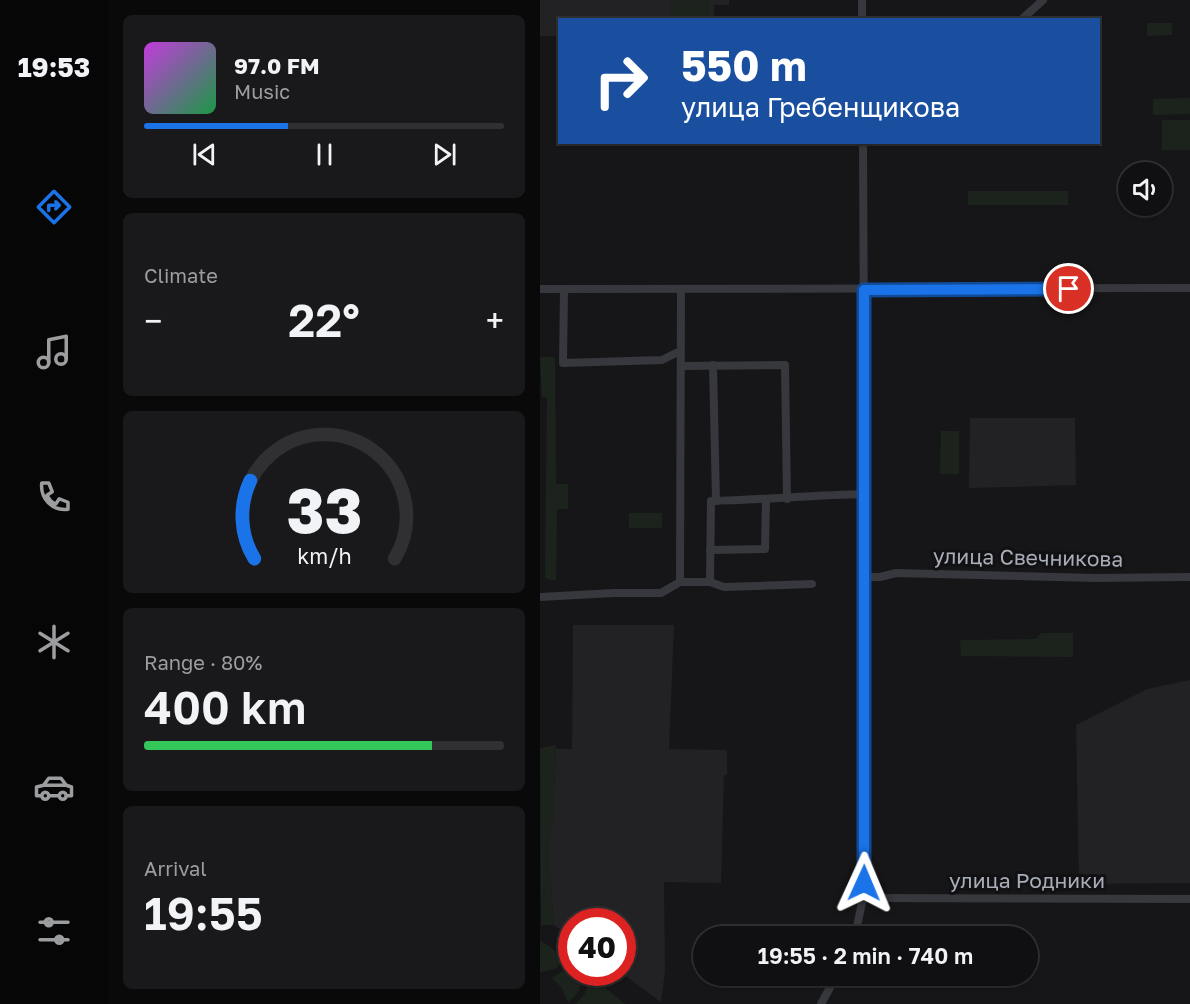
<!DOCTYPE html>
<meta charset="utf-8">
<style>
body{margin:0;font-family:"Golos Text",sans-serif;background:#19191b;color:#f1f3f6;height:100vh;display:flex;flex-direction:column;font-size:22px;white-space:nowrap}
*{box-sizing:border-box;margin:0}
p{font-size:20px;color:#9c9d9f}
.icon{flex:none;width:33px;height:33px;fill:none;stroke:currentColor;stroke-width:2;stroke-linecap:round;stroke-linejoin:round}
.map{position:relative;flex:1;overflow:hidden}
.details{display:flex;flex-direction:column;gap:15px;padding:15px;background:#09090a;width:432px}
.details>*{flex:none}
.banner{position:absolute;left:18px;top:18px;width:542px;height:126px;border-radius:0px;box-shadow:0 2px 4px #0004,0 0 0 2px #303032;background:#1a4fa0;color:#fff;overflow:hidden}
.buttons{position:absolute;left:578px;top:162px;display:grid;gap:12px}
.buttons a{display:grid;place-items:center;width:54px;height:54px;border-radius:50%;background:#101012;box-shadow:0 2px 4px #0004,0 0 0 2px #303032;font-size:30px}
.speed{position:absolute;left:18px;top:908px;display:flex;gap:12px;font-size:30px;font-weight:700;text-align:center}
.speed>*{display:grid;place-content:center;width:78px;height:78px;border-radius:50%;background:#101012;box-shadow:0 2px 4px #0004,0 0 0 2px #303032;line-height:1}
.speed .limit{border:9px solid #d22;background:#fff;color:#111}
.pin{position:absolute;display:grid;place-items:center;width:51px;height:51px;color:#fff;margin:-26px;border:3px solid #fff;border-radius:50%;box-shadow:0 2px 6px #0007}
.me{position:absolute;width:66px;margin:-33px;rotate:1deg;stroke-linejoin:round;filter:drop-shadow(0 0 4px #0008)}
.turn{display:flex;align-items:center;gap:21px;height:126px;padding:0 24px;font-size:27px}
.turn .icon{width:78px;height:78px;stroke-width:2.5}
.turn b{display:block;font-size:42px;line-height:51px}
.big{font-size:45px;font-weight:600;line-height:1.1}
.details .tile{flex:1;display:flex;flex-direction:column;justify-content:center;gap:9px;min-width:0;padding:0 21px;border-radius:9px;background:#19191b}
.details .dial{align-items:center;gap:0}
.dial svg{height:156px;overflow:visible;fill:none;stroke:#303032;stroke-width:7;stroke-linecap:round;text-anchor:middle}
.dial text{fill:#f1f3f6;stroke:none}
.song{display:flex;align-items:center;gap:18px}
.cover{width:72px;height:72px;border-radius:9px;background:linear-gradient(135deg,hsl(290 70% 55%),hsl(140 70% 35%))}
.played{height:6px;border-radius:3px;background:linear-gradient(90deg,#1a73e8 40%,#303032 40%)}
.keys{display:flex;justify-content:space-around;direction:ltr}
.heat{display:flex;justify-content:space-between;align-items:center;font-size:33px;direction:ltr}
.charge{height:9px;border-radius:4px;background:linear-gradient(90deg,#34c759 80%,#303032 0)}
.trip{position:absolute;left:153px;top:926px;width:345px;height:60px;border-radius:30px;background:#101012;box-shadow:0 2px 4px #0004,0 0 0 2px #303032;font-weight:600;line-height:60px;text-align:center}
main{display:flex;flex:1;min-height:0}
.dock{display:flex;flex-direction:column;width:108px;justify-content:space-around;align-items:center;background:#060607;color:#9c9d9f}
.dock .icon{width:42px;height:42px}
.dock .on{color:#1a73e8}
.dock b{font-size:27px;color:#f1f3f6}
.map>svg:first-child{display:block}
.built{fill:#222225}
.green{fill:#1c231d}
.lines{fill:none;stroke-linecap:round;stroke-linejoin:round}
.minor{stroke:#37383d;stroke-width:8}
.route-casing{stroke:#114b97;stroke-width:15}
.route{stroke:#1a73e8;stroke-width:10}
.labels{text-anchor:middle;stroke-width:6;stroke-linejoin:round;paint-order:stroke}
.street-label{font-size:21px;fill:#a8adb8;stroke:#111113}
</style>
<main>
<nav class="dock">
<b>19:53</b>
<svg class="icon on" aria-label="directions" viewBox="0 0 24 24"><path d="M12 3l9 9-9 9-9-9zM9 14v-3h6M13 9l2 2-2 2"/></svg>
<svg class="icon" aria-label="music" viewBox="0 0 24 24"><path d="M9 18V5l10-2v13"/><circle cx="6" cy="18" r="3"/><circle cx="16" cy="16" r="3"/></svg>
<svg class="icon" aria-label="phone" viewBox="0 0 24 24"><path d="M5 4h4l2 5-3 2q2 4 5 5l2-3 5 2v4C11 20 4 13 5 4z"/></svg>
<svg class="icon" aria-label="climate" viewBox="0 0 24 24"><path d="M12 3v18M4 7l16 10M4 17L20 7"/></svg>
<svg class="icon" aria-label="car" viewBox="0 0 24 24"><path d="M5 17H2v-5l4-1 3-4h7l3 4 3 1v5h-3M9 17h6M6 11h13"/><circle cx="7" cy="17" r="2"/><circle cx="17" cy="17" r="2"/></svg>
<svg class="icon" aria-label="filters" viewBox="0 0 24 24"><path d="M4 7h16M4 17h16"/><circle cx="9" cy="7" r="2"/><circle cx="15" cy="17" r="2"/></svg>
</nav>
<section class="details">
<div class="tile">
<div class="song"><i class="cover"></i><div><b>97.0 FM</b><p>Music</p></div></div>
<div class="played"></div>
<div class="keys"><svg class="icon" aria-label="previous" viewBox="0 0 24 24"><path d="M18 5L8 12l10 7zM5 5v14"/></svg><svg class="icon" aria-label="pause" viewBox="0 0 24 24"><path d="M8 5v14M16 5v14"/></svg><svg class="icon" aria-label="next" viewBox="0 0 24 24"><path d="M6 5l10 7-10 7zM19 5v14"/></svg></div>
</div>
<div class="tile"><p>Climate</p>
<div class="heat"><a>−</a><b class="big">22°</b><a>+</a></div>
</div>
<div class="tile dial"><svg viewBox="0 0 100 80">
<path d="M14 69A42 42 0 1 1 86 69"/>
<path d="M14 69A42 42 0 0 1 12 29" stroke="#1a73e8"/>
<text x="50" y="56" font-size="32" font-weight="700">33</text>
<text x="50" y="72" font-size="11">km/h</text>
</svg></div>
<div class="tile"><p>Range · 80%</p><b class="big">400 km</b><div class="charge"></div></div>
<div class="tile"><p>Arrival</p><b class="big">19:55</b></div>
</section>
<div class="map">
<svg width="650" height="1004" viewBox="0 0 650 1004">
<rect width="100%" height="100%" fill="#161618"/>
<g class="built">
<path d="M0 0H189V5H174V19L20 20 19 36H0Z"/>
<path d="M430 418H535L536 485 429 488Z"/>
<path d="M33 625H134L129 749 187 750V775H184L181 883 124 882 125 971 121 1002 80 972H82V921H32L31 937 14 925 8 852 13 815 16 749H32Z"/>
<path d="M650 680V883L539 884 536 725 607 689Z"/>
</g>
<g class="green">
<path d="M170 1V19H130V1Z"/>
<path d="M607 23H632V35L607 36Z"/>
<path d="M650 98V114L613 115V99Z"/>
<rect x="622" y="120" width="28" height="30"/>
<rect x="428" y="191" width="100" height="14"/>
<path d="M0 357H15L16 484H28V509H17L16 581 5 578 7 397H2Z"/>
<path d="M401 431H419V474H400Z"/>
<rect x="89" y="513" width="33" height="15"/>
<path d="M501 633H533V657L421 656 420 640 496 639Z"/>
<path d="M16 745 13 815 8 852 14 925H1L0 748Z"/>
<path d="M0 940 26 958 15 969 0 972Z"/>
<path d="M30 961 32 972H40C43 985 39 995 28 1002L22 988 12 978 24 970Z"/>
<path d="M52 977 85 1004H36L44 995Z"/>
</g>
<g class="lines">
<g class="minor">
<path d="M322 20V0"/>
<path d="M481 20 503 0"/>
<path d="M0 289 650 288"/>
<path d="M24 289 23 363 122 360 136 353"/>
<path d="M173 365 176 501"/>
<path d="M141 366 245 365 247 499"/>
<path d="M170 550 225 549 226 500"/>
<path d="M325 577H340L356 573 556 578 650 577"/>
<path d="M140 582 141 290"/>
<path d="M170 582 184 587 272 584"/>
<path d="M0 597 74 593H121L140 582H170L171 501C223 500 273 495 325 494"/>
<path d="M323 898 650 899"/>
<path d="M315 936 323 898 326 814 323 142"/>
<path d="M281 1004 297 975"/>
</g>
</g>
<g class="lines">
<defs>
<path id="route" d="M324 883V290L529 289"/>
</defs>
<use href="#route" class="route-casing"/>
<use href="#route" class="route"/>
</g>
<g class="labels">
<g class="street-label">
<text transform="translate(488 558) rotate(1)" y="7">улица Свечникова</text>
<text x="487" y="888">улица Родники</text>
</g>
</g>
</svg>
<div class="buttons">
<a><svg class="icon" aria-label="sound" viewBox="0 0 24 24"><path d="M4 9h4l5-4v14l-5-4H4zM17 9q2 3 0 6"/></svg></a>
</div>
<div class="speed"><div class="limit">40</div></div>
<div class="pin" style="left:529px;top:289px;background:#d93025"><svg class="icon" aria-label="arrive" viewBox="0 0 24 24"><path d="M6 21V4h12l-3 4 3 4H6"/></svg></div>
<svg class="me" style="left:324px;top:883px" viewBox="-20 -20 40 40"><path d="M0-17L14 15 0 8-14 15z" fill="#1a73e8" stroke="#fff" stroke-width="4"/></svg>
<div class="trip">19:55 · 2 min · 740 m</div>
<div class="banner">
<div class="turn"><svg class="icon" aria-label="right" viewBox="0 0 24 24"><path d="M7 20v-9h11M14 6l5 5-5 5"/></svg><div><b>550 m</b>улица Гребенщикова</div></div>
</div>
</div>
</main>
